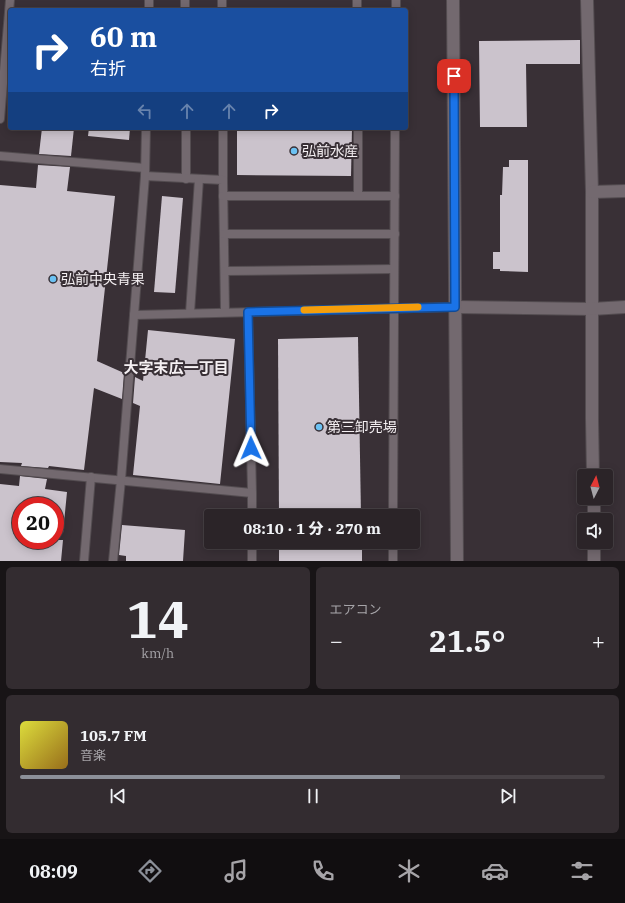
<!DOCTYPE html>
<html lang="ja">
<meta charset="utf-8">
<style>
body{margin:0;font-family:"IBM Plex Serif","Noto Sans JP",serif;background:#332c30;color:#f1f3f6;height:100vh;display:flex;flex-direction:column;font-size:15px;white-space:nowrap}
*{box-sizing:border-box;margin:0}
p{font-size:13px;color:#a6a4a8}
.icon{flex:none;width:22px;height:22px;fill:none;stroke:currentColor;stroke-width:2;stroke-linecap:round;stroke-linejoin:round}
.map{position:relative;height:561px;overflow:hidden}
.side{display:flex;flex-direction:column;gap:6px;padding:6px;background:#181416;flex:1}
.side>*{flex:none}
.top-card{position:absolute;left:8px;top:8px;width:400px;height:122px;border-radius:4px;box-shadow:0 2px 10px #0003,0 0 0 1px #474145;background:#1a4fa0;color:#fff;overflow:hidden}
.needle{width:26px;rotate:6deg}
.fabs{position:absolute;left:577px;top:469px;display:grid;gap:8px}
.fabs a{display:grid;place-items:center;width:36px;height:36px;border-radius:4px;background:#2b2428;box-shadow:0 2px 10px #0003,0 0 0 1px #474145;font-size:20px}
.speed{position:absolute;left:12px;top:497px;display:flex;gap:8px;font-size:20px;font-weight:700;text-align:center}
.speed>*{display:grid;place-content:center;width:52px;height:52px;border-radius:50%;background:#2b2428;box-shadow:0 2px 10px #0003,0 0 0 1px #474145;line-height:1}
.speed .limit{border:6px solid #d22;background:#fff;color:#111}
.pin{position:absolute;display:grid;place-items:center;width:34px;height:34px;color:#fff;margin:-17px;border-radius:8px;box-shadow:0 2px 6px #0006}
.me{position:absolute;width:44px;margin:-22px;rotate:359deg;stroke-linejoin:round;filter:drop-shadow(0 0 3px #0008)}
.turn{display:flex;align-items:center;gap:14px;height:84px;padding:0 16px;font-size:18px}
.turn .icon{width:52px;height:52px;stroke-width:2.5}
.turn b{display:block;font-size:28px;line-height:34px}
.lanes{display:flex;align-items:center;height:38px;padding:0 16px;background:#0003;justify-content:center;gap:20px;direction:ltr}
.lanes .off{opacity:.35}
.big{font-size:30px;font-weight:800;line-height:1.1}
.side .widget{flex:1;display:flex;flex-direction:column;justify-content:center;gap:6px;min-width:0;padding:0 14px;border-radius:6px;background:#332c30}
.side .dial{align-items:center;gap:0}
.dial b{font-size:52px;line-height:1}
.song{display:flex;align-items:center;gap:12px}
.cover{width:48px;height:48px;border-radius:6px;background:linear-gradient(135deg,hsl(60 70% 55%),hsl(40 70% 35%))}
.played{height:4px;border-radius:2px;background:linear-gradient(90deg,#8c9099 65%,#474145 65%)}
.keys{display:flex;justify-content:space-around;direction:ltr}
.heat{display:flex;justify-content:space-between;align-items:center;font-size:22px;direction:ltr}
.side .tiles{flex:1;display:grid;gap:6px;grid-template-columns:1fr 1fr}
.widget:last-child{grid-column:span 2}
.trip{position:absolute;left:204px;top:509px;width:216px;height:40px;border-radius:4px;background:#2b2428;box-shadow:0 2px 10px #0003,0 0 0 1px #474145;font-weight:800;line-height:40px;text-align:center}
.dock{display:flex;height:64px;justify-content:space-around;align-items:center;background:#110e10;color:#a6a4a8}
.dock .icon{width:28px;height:28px}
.dock .on{color:#8c9099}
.dock b{font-size:18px;color:#f1f3f6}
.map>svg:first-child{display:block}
.building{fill:#cbc3cc}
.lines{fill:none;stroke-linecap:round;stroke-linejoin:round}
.lane-casing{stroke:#534c50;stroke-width:10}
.street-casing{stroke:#534c50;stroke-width:14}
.secondary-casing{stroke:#534c50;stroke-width:14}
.lane{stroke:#73696f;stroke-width:8}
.street{stroke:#73696f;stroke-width:12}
.secondary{stroke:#73696f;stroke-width:12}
.route-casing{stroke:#114b97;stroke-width:10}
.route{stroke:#1a73e8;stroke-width:7}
.slow{stroke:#f59e0b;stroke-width:7}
.poi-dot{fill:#6cc2f3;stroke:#393036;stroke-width:1.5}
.labels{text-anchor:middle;stroke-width:4;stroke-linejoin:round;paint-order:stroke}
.poi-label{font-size:14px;fill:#f5f0f3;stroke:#393036;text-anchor:start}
.neighbourhood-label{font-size:15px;font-weight:bold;fill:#f5f0f3;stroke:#393036}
</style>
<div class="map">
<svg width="625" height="561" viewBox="0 0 625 561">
<rect width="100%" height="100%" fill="#393036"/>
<g class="building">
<path d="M580 40V64H526L527 127H480L479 41Z"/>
<path d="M42 128H74L71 156 39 154Z"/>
<path d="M89 128H130L129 140 88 136Z"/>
<path d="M237 128H352L351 176 237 175Z"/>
<path d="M509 160H528V272L500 271V269H493V252H500V195H502L503 167H509Z"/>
<path d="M38 165 70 167 67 191 115 196 97 361 124 373 122 399 94 388 84 470 49 466 48 468 21 466 22 463 0 462V185L36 188Z"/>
<path d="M162 196 183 198 175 293 154 292Z"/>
<path d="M148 330 235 339 220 484 133 475 140 406 133 403 135 377 143 381Z"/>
<path d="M358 337 361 516H279L278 339Z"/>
<path d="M20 476 47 479 45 489 67 492 63 533H55V506H21V540H63L61 561H0V484L19 486Z"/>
<path d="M122 525 185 530 183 561H126V556L119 555Z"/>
<rect x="279" y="542" width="83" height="19"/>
</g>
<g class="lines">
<defs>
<g id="lane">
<path d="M185 0V10"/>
<path d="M222 0V10"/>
<path d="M357 0V10"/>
<path d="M149 10V0"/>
<path d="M396 10V0"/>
<path d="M0 119 10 0"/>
<path d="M186 128V179"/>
<path d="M223 128V180"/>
<path d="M358 128V196"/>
<path d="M0 156 145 168"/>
<path d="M145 176 223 180 225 312"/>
<path d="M223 196H395"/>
<path d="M224 234H395"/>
<path d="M225 271 394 269"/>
<path d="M248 312 252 493"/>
<path d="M190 313 199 179"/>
<path d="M134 315 455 307"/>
<path d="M0 469 252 493V516"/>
<path d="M393 516 395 128"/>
<path d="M84 561 91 477"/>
<path d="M113 561 121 480 145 176 146 128"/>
<path d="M252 561V542"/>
<path d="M393 561V542"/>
</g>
<g id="street">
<path d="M587 0 592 192V419L593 476"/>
<path d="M592 192 625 191"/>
<path d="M455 307 592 309 625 307"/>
<path d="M594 498V520"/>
<path d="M594 561V542"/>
</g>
<path id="secondary" d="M453 0 457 561"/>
</defs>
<use href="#lane" class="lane-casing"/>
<use href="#street" class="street-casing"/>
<use href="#secondary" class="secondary-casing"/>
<use href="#lane" class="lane"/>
<use href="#street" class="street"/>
<use href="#secondary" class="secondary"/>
</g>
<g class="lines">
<defs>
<path id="route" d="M251 448 248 312 455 307 454 76"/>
</defs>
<use href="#route" class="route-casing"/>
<use href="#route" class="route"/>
<path class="slow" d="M304 310 418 307"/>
</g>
<g class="poi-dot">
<circle cx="294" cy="151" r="4"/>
<circle cx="53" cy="279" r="4"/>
<circle cx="319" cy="427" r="4"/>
</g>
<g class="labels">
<g class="poi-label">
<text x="302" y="156">弘前水産</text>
<text x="61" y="284">弘前中央青果</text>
<text x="327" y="432">第三卸売場</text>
</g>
<g class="neighbourhood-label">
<text x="176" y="373">大字末広一丁目</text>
</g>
</g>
</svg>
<div class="fabs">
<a><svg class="needle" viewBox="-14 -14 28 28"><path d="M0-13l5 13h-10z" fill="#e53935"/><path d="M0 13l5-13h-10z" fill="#a6a4a8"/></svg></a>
<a><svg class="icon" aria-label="sound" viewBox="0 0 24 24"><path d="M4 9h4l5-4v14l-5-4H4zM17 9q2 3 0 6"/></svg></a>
</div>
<div class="speed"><div class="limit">20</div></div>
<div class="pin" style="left:454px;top:76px;background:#d93025"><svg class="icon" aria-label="arrive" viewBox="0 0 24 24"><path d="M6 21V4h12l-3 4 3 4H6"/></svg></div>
<svg class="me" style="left:251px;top:448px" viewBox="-20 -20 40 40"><path d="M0-17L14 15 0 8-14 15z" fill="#1a73e8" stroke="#fff" stroke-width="4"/></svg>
<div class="trip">08:10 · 1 分 · 270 m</div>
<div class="top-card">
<div class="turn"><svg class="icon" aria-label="right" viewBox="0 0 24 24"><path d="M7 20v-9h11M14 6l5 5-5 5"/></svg><div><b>60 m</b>右折</div></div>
<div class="lanes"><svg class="icon off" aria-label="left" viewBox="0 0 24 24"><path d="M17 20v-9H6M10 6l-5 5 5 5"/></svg><svg class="icon off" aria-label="ahead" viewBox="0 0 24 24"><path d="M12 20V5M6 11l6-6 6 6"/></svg><svg class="icon off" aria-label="ahead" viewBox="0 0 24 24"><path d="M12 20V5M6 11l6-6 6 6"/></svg><svg class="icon" aria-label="right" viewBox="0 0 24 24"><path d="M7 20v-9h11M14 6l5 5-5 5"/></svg></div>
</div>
</div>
<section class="side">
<div class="tiles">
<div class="widget dial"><b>14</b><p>km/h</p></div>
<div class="widget"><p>エアコン</p>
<div class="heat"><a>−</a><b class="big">21.5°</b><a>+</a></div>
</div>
<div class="widget">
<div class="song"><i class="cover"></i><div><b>105.7 FM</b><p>音楽</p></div></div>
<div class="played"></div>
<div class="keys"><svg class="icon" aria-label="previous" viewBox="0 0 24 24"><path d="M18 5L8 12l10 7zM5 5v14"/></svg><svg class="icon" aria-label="pause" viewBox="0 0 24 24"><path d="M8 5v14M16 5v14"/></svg><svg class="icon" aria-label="next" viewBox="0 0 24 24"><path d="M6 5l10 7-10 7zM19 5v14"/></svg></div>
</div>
</div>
</section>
<nav class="dock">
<b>08:09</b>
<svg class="icon on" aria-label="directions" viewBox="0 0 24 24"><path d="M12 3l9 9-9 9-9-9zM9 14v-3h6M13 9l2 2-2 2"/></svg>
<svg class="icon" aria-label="music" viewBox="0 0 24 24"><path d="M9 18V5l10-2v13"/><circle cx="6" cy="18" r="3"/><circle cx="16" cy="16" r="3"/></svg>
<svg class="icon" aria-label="phone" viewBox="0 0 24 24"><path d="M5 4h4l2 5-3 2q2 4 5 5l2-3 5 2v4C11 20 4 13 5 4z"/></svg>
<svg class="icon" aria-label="climate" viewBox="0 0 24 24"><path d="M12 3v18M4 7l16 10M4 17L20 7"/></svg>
<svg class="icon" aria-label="car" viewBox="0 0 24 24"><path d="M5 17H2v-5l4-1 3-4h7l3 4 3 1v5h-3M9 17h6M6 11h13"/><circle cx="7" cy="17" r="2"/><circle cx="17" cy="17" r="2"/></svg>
<svg class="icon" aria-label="filters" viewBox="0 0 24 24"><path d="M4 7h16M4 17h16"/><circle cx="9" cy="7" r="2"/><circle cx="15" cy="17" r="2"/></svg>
</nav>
